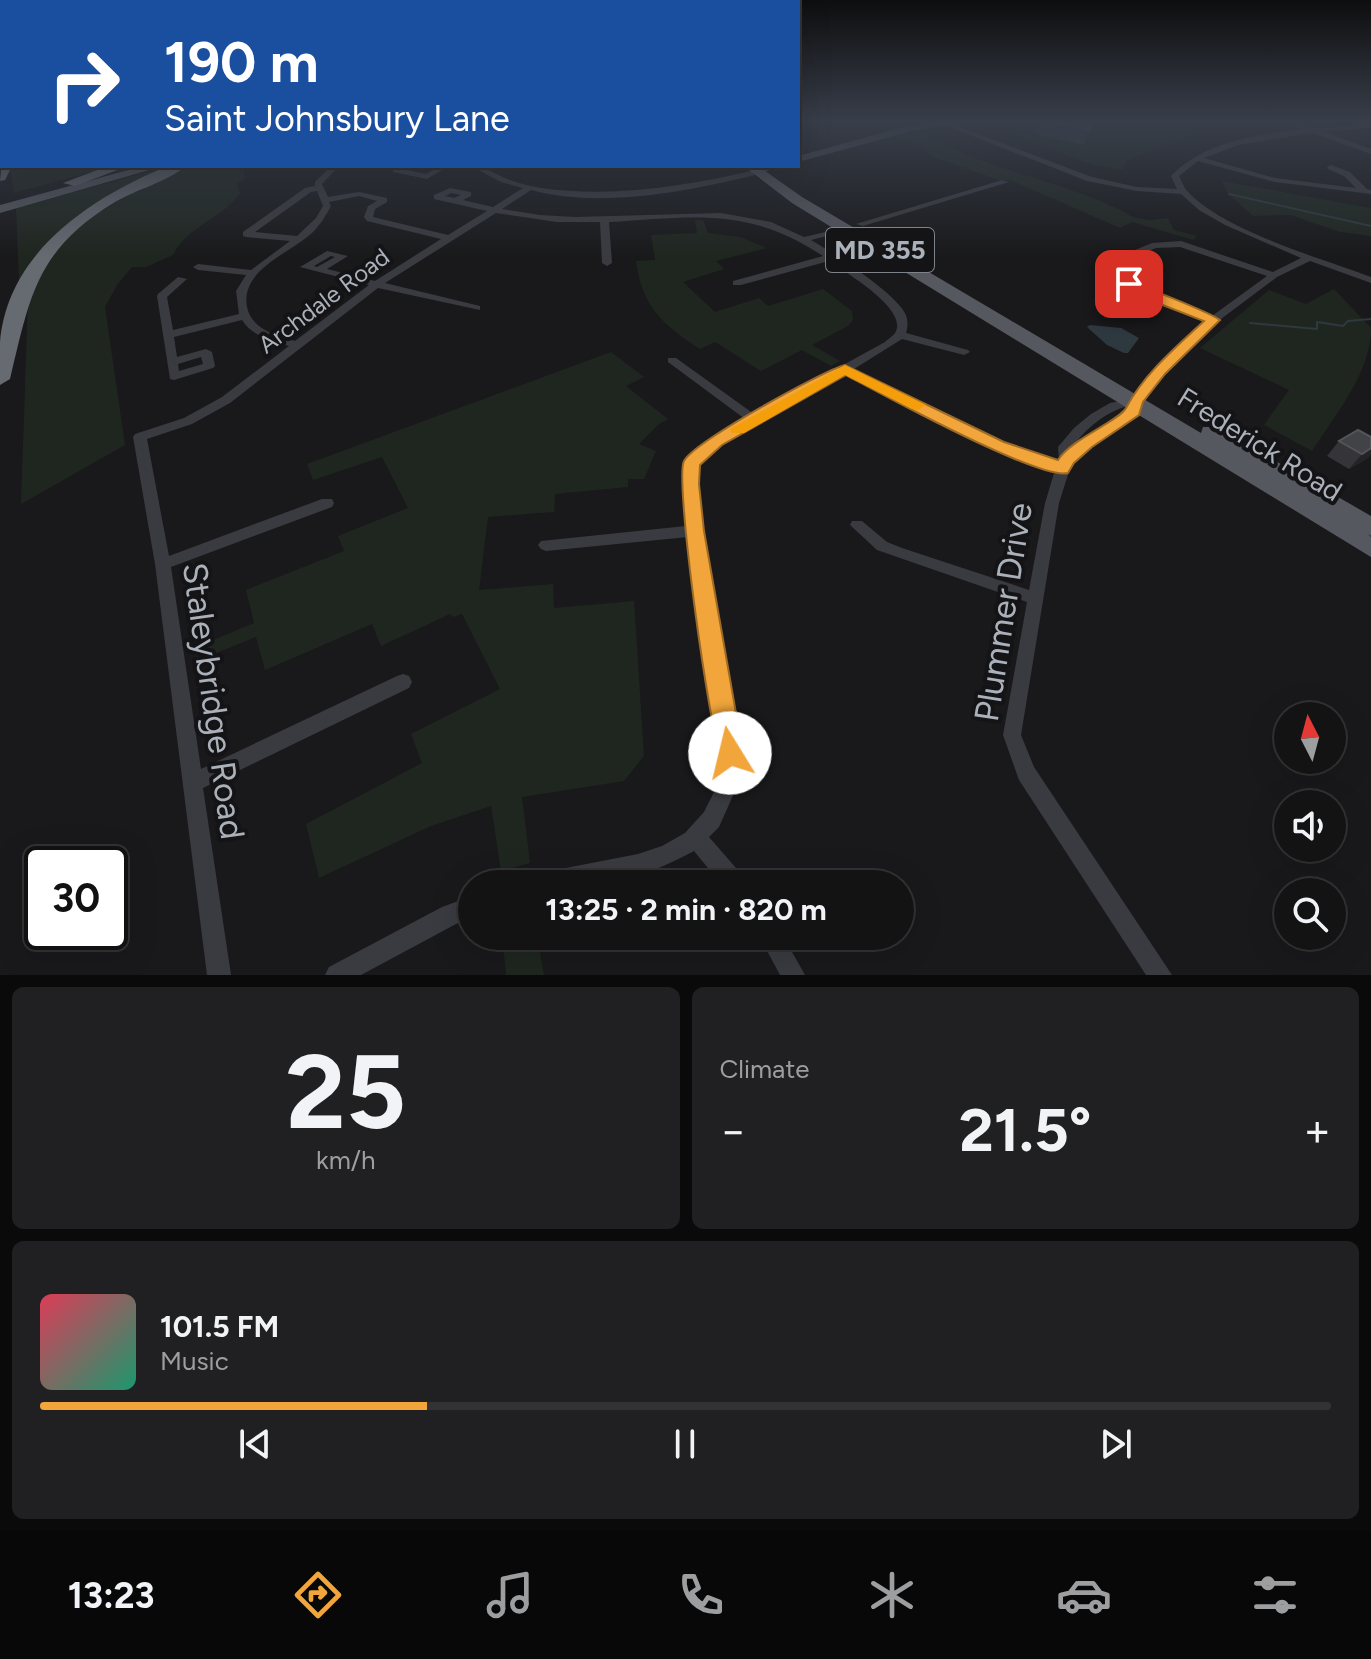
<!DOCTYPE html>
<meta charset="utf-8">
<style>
body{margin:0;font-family:Figtree,sans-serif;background:#202022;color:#f1f3f6;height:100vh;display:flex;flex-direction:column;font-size:30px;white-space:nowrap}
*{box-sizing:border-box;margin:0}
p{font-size:26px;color:#9d9ea0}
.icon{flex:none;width:44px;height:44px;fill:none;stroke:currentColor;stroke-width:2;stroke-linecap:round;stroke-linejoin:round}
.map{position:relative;height:975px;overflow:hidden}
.sheet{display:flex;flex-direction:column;gap:12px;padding:12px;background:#0a0a0b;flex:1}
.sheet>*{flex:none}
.hud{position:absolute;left:0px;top:0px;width:800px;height:168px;box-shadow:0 8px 32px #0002,0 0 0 2px #323234;background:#1a4fa0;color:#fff;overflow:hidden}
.needle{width:52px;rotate:354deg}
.fabs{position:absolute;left:1274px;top:702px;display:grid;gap:16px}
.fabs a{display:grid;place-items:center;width:72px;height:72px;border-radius:50%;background:#131314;box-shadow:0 8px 32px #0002,0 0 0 2px #323234;font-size:40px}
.speed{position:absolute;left:24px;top:846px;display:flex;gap:16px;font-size:40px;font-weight:700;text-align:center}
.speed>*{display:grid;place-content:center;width:104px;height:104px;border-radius:50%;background:#131314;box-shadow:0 8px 32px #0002,0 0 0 2px #323234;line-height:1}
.speed .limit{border:4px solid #111;border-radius:12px;background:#fff;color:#111}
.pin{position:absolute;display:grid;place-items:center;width:68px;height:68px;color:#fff;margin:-34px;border-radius:16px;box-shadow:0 4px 12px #0006}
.me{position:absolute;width:88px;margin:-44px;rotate:351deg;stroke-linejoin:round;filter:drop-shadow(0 0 6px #0008)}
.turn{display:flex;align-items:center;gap:28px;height:168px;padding:0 32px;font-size:36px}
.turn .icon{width:104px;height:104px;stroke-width:2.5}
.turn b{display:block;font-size:56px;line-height:68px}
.big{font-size:60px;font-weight:700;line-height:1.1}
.sheet .widget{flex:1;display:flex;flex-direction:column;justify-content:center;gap:12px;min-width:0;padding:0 28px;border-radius:12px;background:#202022}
.sheet .dial{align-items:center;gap:0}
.dial b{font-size:104px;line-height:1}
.song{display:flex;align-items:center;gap:24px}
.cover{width:96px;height:96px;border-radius:12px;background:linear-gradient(135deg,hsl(350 70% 55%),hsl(160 70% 35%))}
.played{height:8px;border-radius:4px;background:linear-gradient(90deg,#f1a53b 30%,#323234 30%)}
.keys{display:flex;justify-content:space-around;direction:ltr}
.heat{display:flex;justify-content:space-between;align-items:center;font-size:44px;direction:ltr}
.sheet .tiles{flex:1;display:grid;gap:12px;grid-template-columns:1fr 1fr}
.widget:last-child{grid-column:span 2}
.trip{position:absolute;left:458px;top:870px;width:456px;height:80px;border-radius:40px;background:#131314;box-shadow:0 8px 32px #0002,0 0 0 2px #323234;font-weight:700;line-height:80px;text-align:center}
.tab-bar{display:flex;height:128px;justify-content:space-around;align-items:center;background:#080808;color:#9d9ea0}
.tab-bar .icon{width:56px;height:56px}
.tab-bar .on{color:#f1a53b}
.tab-bar b{font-size:36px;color:#f1f3f6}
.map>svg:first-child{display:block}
.green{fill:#1f261f}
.water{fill:#2e393f}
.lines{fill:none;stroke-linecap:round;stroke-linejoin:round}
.stream{stroke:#2e393f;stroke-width:2}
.street{fill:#3a3b40;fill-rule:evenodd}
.secondary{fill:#484a50;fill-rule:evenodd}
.primary{fill:#56585f;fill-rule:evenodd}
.highway{fill:#666a71;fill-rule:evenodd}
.wall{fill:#353539}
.shaded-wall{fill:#242427}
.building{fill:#424347;stroke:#525459;stroke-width:2}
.route{fill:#f1a53b;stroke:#9d6b26;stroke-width:2}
.slow{fill:#f59e0b}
.labels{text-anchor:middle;stroke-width:8;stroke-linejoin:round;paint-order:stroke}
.far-street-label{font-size:24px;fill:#abb1ba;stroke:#141416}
.shield{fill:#141416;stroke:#7e8289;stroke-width:2}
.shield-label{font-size:26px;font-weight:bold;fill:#abb1ba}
.street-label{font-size:28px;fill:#abb1ba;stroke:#141416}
.near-street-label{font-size:34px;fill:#abb1ba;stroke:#141416}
</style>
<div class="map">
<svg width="1371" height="975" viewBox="0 0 1371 975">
<rect width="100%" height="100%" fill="#19191b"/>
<g class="green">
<path d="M982 122H1183L1208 129 1127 160 1122 170 1093 165Z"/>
<path d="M921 130C984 173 1066 179 1133 217L1149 220 1168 218 1174 230 1197 236 1193 240 1132 222 1120 228 1010 180H999L933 157 923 148 889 135Z"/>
<path d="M10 166H113L14 193Z"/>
<path d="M184 166H243L245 178 237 184 240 194C234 199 232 204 226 208 209 222 182 234 173 255L146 267H132L117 285 105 307 125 445 21 504 28 300C60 223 114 201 184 166Z"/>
<path d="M162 168 79 214 42 249 19 281 16 208Z"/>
<path d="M1222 181 1371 208V236L1340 232 1291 215 1253 216 1228 194Z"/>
<path d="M695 220H703L708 233 740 237 767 248 716 261 724 269 683 282 715 312 759 298 768 306 823 289 852 311 853 320 848 326 812 345 840 361 831 366 802 350 761 371 715 342 700 349C663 325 642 307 636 261L655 260 651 235 697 233Z"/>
<path d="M1334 289 1371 328C1371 373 1336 413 1312 451L1264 425 1289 390 1200 348 1269 290 1306 304Z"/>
<path d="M611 352 644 377 626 386 668 419 659 424 639 444 656 451 644 479H628V487L555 494 554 512 488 517 479 590 553 584 554 608 634 601 644 756 624 781 522 797 530 863 501 871 491 806 431 826 319 878 306 824 422 763 411 734 500 689 462 614 453 617 450 614 381 646 372 624 265 670 256 637 196 661 194 648 254 623 246 590 344 551 338 536 408 508 382 457 313 480 307 464Z"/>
<path d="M502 936H537L544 975H506Z"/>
</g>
<path class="water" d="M1090 325 1121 328 1139 338 1128 353H1124L1107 345 1087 327Z"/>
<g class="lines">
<g class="stream">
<path d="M1229 194 1371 226"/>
<path d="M1250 323 1317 329V322L1343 326 1348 321 1371 319"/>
</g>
<g class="street">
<path d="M941 122H947L1092 177 1137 187 1177 189 1171 176C1203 142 1259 134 1303 129L1287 122H1296L1313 128 1371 124V128L1322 131 1371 149V154L1312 133 1238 145 1204 158 1275 178 1356 188 1344 176 1328 169 1327 167 1331 165 1350 172 1367 189 1371 190V194L1275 182 1198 161 1179 176C1182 182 1184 188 1188 192 1225 231 1320 258 1371 277V283L1310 261 1277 277 1217 322 1164 373 1141 403 1137 414 1091 446 1072 462 1059 503 1021 735 1034 767 1172 975H1146L1019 780 1003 735 1027 602 877 550 850 525 852 521H862L887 542 902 548 1029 590 1045 503 1055 470 993 449 845 374 721 444 699 464 697 484 701 531 740 753 735 791 719 827 709 837 743 876 746 884H721L694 851C665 867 632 880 599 884 576 886 552 884 529 884L532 876 540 873 638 854 662 846 685 833 704 812 715 790 720 753 688 537 546 551 541 549 538 545 541 541 686 526 683 484 685 463 711 438 745 419 668 362V358H676L754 414 885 342C886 341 895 334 895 333 910 310 845 272 829 261L741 285H733V281L823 256C748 206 693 217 609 222L612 263 607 266 602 263 600 222H557L496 213 385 283 480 306V310L378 288 230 403 192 424 147 439 169 556 322 499H332L334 503 332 507 171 567 201 769 397 676 403 674 409 676 412 682 409 688 203 788 231 975H207L155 564 133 437 135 434 184 418 222 397 289 346C271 341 252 336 242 320L174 337 177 357 206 349 212 352 215 366 213 368 174 380 170 379 157 296 158 294 178 277 187 279 167 297 173 330 239 314 236 291 246 275 198 270 193 267 198 264 251 270 290 241 246 237 243 236V232L305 188 315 186V182L331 166H339L322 184 328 197 359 192 387 198V202L375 209 373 217 448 235 487 211 434 199V195L450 188 471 192V196L463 200 493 207 523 188 501 182 471 166C485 166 493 173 505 178 516 183 530 186 541 188 613 198 686 186 756 170L760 172 759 174C690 191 601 209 531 190L502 209 540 215 575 217 721 213 771 222 804 237 847 227V231L811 240C833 253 896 293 906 315 908 321 908 327 906 333L968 350 970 352 964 355 902 339 854 369 1003 443 1059 462 1058 447 1074 428 1091 414 1110 403 1131 399 1156 369 1206 321C1179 311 1109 295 1118 257L1152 243 1181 241 1273 272 1301 258 1225 225 1199 210 1181 194 1137 191 1087 181 942 124ZM317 191 323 206 316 218 297 236 255 232 311 192ZM451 193 461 195 454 198 445 196ZM359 196 377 201 368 206 364 217 367 221 441 239 375 281 327 269 348 256 327 251 300 267 369 285 295 341C276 335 252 330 247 307 240 269 291 253 313 232 321 224 326 215 331 206L329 202ZM1180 247 1267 276 1212 316C1186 307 1126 293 1126 260L1156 248ZM331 256 335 257 317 267 314 266ZM201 357 203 364 179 371 178 364ZM1128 406 1127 409 1072 448C1085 429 1105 412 1128 406Z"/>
<path d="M397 166H407L403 169 426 174 433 170 421 166H437L444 169 427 179 393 172V168Z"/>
<path d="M1002 180 1009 182 863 226 856 224Z"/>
<path d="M472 896V918L456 924 361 975H325L329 967 442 907Z"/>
<path d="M759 936H783L805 975H780Z"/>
</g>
<g class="secondary">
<path d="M934 122H959L912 131 798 162V156L907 126Z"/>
<path d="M764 166H781L756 175 750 172Z"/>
</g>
<g class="primary">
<path d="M143 166H163L0 213V205Z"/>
<path d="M744 166H758L802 197 1201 433 1203 427H1217L1371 516V536L1368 534 1371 537V557L792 203Z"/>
</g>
<g class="highway">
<path d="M2 163V166H12L5 180 0 181Z"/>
<path d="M108 166H128L75 186 63 183Z"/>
<path d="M168 166H186C167 182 137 189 115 202 36 250 30 296 10 379L0 385C0 371 0 356 0 342 8 251 92 197 168 166Z"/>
</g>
</g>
<g class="wall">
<path d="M1036 122H1094L1089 135 1083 145 1032 133Z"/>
<path d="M1371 437V454L1368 458 1349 469 1327 456 1339 441Z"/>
</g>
<g class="shaded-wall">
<path d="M1094 122 1089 135 1083 145 1089 130Z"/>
<path d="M1371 448V454L1368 458 1349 469 1362 454Z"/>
</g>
<g class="building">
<path d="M1054 122H1094L1089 130Z"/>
<path d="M1358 430 1371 437V448L1362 454 1339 441Z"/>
</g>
<linearGradient id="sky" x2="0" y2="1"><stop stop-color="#0e0e0f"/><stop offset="0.47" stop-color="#383e4a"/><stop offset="1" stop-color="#383e4a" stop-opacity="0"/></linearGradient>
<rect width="1371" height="258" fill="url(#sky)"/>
<path class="route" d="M1124 281C1130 280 1213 314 1220 320L1165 374 1143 402 1139 415 1092 447 1074 463 1068 473C1040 481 880 393 846 375L722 445 700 465 699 484 704 531 743 753 739 761 730 765 722 761C710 736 674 478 684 461 694 442 822 371 845 365L1004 442 1058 460C1071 439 1119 421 1126 408 1144 374 1175 348 1204 321L1137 295 1124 286Z"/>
<path class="slow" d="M845 365 926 405 918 410 912 409 845 375 744 433H732L730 429Z"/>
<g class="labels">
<g class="far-street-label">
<text transform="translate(324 301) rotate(-37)" y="8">Archdale Road</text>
</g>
<rect class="shield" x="826" y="228" width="108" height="44" rx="6"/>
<g class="shield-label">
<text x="880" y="259">MD 355</text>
</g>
<g class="street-label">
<text transform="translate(1260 444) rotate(32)" y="10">Frederick Road</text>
</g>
<g class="near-street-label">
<text transform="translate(1003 612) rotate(-81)" y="12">Plummer Drive</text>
<text transform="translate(214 701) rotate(82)" y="12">Staleybridge Road</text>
</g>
</g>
</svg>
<div class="fabs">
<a><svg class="needle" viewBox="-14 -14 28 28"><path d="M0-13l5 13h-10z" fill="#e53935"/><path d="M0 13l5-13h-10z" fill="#9d9ea0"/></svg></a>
<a><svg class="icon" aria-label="sound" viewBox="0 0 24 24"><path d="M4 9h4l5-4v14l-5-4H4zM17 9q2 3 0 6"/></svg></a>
<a><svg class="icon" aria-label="search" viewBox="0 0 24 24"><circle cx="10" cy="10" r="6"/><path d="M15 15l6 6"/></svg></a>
</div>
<div class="speed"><div class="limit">30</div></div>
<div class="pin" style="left:1129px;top:284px;background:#d93025"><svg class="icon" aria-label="arrive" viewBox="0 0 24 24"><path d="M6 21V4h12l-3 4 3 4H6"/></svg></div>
<svg class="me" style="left:730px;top:753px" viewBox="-20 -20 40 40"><circle r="19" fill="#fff"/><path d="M0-13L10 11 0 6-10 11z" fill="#f1a53b"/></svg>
<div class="trip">13:25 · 2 min · 820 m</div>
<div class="hud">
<div class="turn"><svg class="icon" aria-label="right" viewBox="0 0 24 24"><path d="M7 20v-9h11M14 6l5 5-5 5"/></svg><div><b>190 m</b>Saint Johnsbury Lane</div></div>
</div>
</div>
<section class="sheet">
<div class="tiles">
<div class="widget dial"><b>25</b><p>km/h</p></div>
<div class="widget"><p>Climate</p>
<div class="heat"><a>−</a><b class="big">21.5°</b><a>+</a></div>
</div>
<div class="widget">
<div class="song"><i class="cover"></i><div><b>101.5 FM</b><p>Music</p></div></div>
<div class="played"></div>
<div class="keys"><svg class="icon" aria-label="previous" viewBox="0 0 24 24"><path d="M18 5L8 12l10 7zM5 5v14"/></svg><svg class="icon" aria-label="pause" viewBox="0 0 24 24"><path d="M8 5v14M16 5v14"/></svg><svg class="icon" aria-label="next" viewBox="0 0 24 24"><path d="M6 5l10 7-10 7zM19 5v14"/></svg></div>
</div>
</div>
</section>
<nav class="tab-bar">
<b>13:23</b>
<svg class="icon on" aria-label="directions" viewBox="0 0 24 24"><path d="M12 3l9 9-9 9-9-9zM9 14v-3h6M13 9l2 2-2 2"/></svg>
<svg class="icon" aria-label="music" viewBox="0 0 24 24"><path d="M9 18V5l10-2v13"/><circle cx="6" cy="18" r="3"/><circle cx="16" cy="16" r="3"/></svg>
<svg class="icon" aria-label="phone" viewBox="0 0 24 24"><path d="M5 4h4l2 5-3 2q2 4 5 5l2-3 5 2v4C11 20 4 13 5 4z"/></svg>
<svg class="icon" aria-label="climate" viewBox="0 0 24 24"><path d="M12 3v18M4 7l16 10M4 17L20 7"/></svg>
<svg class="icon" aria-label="car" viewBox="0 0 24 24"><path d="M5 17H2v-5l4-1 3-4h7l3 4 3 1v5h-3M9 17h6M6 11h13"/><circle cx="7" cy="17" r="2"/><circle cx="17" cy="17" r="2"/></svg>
<svg class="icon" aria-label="filters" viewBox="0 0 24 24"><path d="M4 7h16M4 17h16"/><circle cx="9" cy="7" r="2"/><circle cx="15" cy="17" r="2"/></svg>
</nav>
